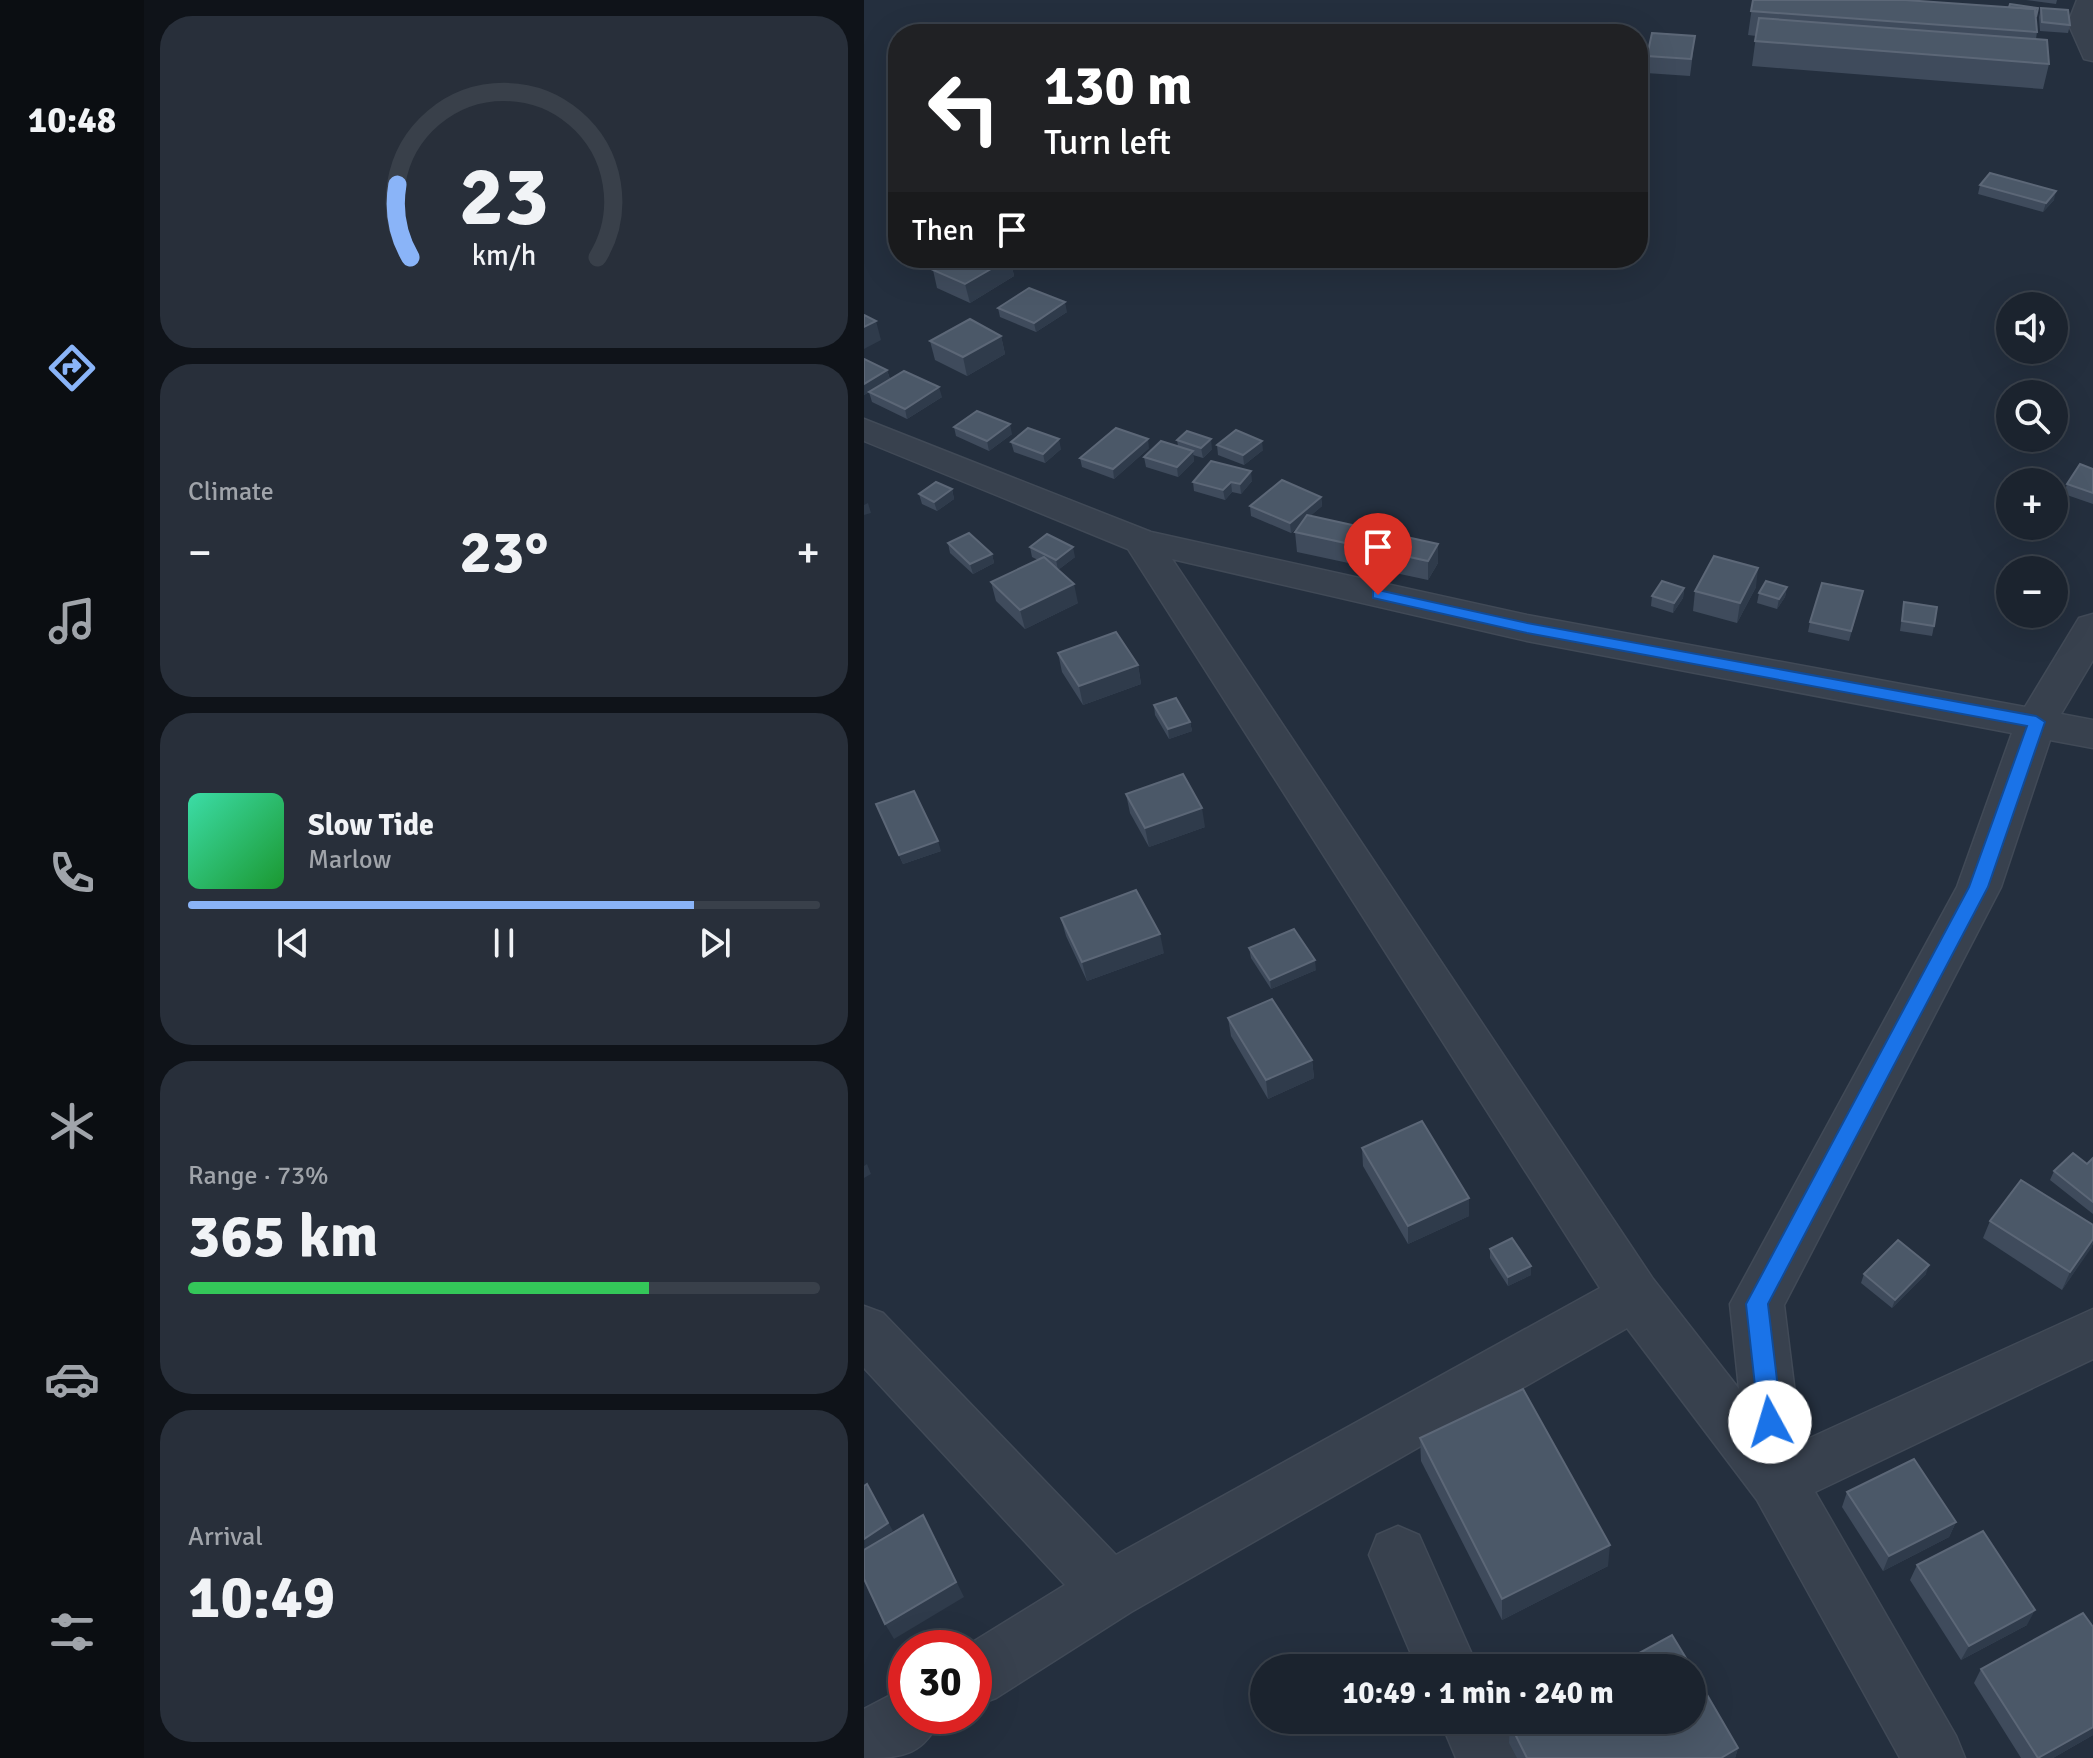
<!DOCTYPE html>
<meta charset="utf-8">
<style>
body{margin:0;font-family:Signika,sans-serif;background:#282f3a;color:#f1f3f6;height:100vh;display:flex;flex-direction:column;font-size:30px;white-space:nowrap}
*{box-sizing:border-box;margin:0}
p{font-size:26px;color:#a0a4aa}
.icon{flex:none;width:44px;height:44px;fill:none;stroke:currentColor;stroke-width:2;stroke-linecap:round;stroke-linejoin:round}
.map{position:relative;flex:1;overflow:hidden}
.sheet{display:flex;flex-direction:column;gap:16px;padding:16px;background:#0f1319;width:720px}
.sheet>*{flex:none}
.top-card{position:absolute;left:24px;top:24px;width:760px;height:244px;border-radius:32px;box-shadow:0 8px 32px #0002,0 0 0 2px #39404a;background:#202124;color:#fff;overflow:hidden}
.buttons{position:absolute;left:1132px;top:292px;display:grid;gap:16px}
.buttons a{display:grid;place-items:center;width:72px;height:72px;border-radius:50%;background:#1b232e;box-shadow:0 8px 32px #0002,0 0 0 2px #39404a;font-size:40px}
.speed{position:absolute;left:24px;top:1630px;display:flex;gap:16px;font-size:40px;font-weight:700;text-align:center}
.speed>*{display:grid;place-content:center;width:104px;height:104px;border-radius:50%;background:#1b232e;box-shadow:0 8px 32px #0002,0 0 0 2px #39404a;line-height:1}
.speed .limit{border:12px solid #d22;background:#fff;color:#111}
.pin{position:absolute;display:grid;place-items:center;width:68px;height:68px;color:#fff;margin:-82px -34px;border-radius:50% 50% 50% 0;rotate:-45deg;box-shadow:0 0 8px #0007}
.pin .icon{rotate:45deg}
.me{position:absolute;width:88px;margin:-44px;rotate:354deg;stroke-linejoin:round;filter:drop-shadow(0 0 6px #0008)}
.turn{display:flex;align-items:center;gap:28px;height:168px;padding:0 24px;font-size:36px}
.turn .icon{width:104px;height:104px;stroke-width:2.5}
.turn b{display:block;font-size:56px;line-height:68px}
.then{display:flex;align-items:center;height:76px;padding:0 24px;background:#0003;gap:16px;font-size:30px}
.big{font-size:60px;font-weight:700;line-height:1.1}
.sheet .tile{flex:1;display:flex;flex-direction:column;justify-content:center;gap:12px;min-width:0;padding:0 28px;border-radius:32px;background:#282f3a}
.sheet .dial{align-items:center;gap:0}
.dial svg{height:208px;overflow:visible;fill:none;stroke:#39404a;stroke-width:7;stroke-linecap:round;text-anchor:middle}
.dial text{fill:#f1f3f6;stroke:none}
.song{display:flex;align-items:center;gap:24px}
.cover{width:96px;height:96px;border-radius:12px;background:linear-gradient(135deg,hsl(160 70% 55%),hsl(130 70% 35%))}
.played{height:8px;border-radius:4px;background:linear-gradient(90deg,#8ab4f8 80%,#39404a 80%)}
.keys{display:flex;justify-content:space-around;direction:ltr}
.heat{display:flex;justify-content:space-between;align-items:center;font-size:44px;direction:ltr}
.charge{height:12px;border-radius:6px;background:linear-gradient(90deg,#34c759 73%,#39404a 0)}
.trip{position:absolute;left:386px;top:1654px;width:456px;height:80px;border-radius:40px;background:#1b232e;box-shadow:0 8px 32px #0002,0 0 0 2px #39404a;font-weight:700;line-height:80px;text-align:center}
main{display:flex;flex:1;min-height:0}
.menu{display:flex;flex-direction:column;width:144px;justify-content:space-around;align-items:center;background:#0b0e12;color:#a0a4aa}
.menu .icon{width:56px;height:56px}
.menu .active{color:#8ab4f8}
.menu b{font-size:36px;color:#f1f3f6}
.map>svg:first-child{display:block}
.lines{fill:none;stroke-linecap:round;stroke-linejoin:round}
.minor-casing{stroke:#414a57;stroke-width:3}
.minor{fill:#38414e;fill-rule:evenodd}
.wall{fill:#3f4b5c}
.shaded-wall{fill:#2f3b4b}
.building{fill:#4b5868;stroke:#5c6777;stroke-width:2}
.route{fill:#1a73e8;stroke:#114b97;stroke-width:2}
</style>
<main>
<nav class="menu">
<b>10:48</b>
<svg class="icon active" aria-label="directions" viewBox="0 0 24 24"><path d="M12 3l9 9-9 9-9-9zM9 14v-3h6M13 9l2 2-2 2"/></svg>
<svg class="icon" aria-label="music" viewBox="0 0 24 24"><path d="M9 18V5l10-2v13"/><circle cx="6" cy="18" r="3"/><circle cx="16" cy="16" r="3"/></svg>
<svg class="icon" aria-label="phone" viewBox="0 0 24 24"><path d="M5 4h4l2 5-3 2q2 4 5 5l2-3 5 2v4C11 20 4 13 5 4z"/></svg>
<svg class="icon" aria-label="climate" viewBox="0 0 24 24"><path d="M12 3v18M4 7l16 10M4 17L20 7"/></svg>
<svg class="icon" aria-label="car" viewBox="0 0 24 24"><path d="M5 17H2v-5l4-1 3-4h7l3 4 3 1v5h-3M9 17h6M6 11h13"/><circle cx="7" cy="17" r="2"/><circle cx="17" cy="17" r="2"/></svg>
<svg class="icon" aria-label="filters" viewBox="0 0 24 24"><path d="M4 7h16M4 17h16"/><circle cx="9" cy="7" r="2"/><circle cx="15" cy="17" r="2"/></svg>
</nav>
<section class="sheet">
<div class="tile dial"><svg viewBox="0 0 100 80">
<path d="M14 69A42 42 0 1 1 86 69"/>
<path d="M14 69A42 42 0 0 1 9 41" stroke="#8ab4f8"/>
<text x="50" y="56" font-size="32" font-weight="700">23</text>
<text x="50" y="72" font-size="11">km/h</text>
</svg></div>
<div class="tile"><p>Climate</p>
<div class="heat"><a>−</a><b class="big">23°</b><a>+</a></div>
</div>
<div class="tile">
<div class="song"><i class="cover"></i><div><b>Slow Tide</b><p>Marlow</p></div></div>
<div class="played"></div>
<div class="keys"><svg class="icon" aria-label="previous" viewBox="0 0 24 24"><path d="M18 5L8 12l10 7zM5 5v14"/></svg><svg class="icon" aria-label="pause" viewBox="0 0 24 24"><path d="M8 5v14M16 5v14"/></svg><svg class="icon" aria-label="next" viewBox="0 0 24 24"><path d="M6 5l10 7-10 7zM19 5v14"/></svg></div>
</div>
<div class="tile"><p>Range · 73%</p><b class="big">365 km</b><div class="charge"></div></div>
<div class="tile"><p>Arrival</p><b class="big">10:49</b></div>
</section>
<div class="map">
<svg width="1229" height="1758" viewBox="0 0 1229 1758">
<rect width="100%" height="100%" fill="#242f3e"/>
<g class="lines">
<defs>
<g id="minor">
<path d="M1213 0H1229V61L1220 59 1204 23Z"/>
<path d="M0 419 287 532 663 615 1161 707 1215 618 1229 614V660L1197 714 1229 720V748L1186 740 1137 887 920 1305 937 1442 1229 1309V1359L951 1492 1092 1736 1101 1758H1036L893 1500 763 1328 267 1612 132 1698 110 1706V1648H99L201 1585 0 1368V1306L19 1313 252 1555 736 1288 264 549 0 441ZM308 559 663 641 1148 733 1093 887 866 1304 875 1389 789 1279Z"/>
<path d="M534 1526 555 1535 614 1668H553L505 1555 513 1535Z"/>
<path d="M42 1687V1716H77C61 1755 39 1758 0 1758V1709Z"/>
<path d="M576 1720H639L655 1758H592Z"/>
</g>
</defs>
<use href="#minor" class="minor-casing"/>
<use href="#minor" class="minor"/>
</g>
<g class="wall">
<path d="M889 0 1172 17 1173 32 1172 39 1185 64 1179 89 888 66 892 36 884 35Z"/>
<path d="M1162 0H1193L1192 4Z"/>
<path d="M1177 8 1206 25 1204 33 1176 31 1175 17Z"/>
<path d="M829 53 826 76 782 73 783 56Z"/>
<path d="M1116 185 1190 200 1179 212 1114 194Z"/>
<path d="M146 258 150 276 106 303 73 288 69 270Z"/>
<path d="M134 308 203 312 172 332 136 317Z"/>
<path d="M137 336 141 354 103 376 71 360 66 341Z"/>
<path d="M0 359 23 370 26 379 78 397 43 419 8 402 5 392 21 383 0 395Z"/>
<path d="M90 427 148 434 125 451 92 436Z"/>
<path d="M313 440 348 449 339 458 329 455 330 461 314 477 282 467 280 457 314 446Z"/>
<path d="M147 442 197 449 181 463 150 452Z"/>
<path d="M353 445 399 450 380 465 354 455Z"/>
<path d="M285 448 250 479 218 467 216 458Z"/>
<path d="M1229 469V504L1200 494 1203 484Z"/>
<path d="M388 481 377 494 368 492 361 500 330 491 329 482Z"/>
<path d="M88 489 90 499 73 511 58 504 55 494Z"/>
<path d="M457 497 458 506 446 516 574 544V563L564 580 433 552 431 532 436 525 427 533 387 516 386 506Z"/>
<path d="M84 543 128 554 130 563 109 574 86 553Z"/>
<path d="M166 547 211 557 194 570 214 603 161 629 132 601 127 582 174 560 168 557Z"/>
<path d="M892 587 873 623 829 611 831 591Z"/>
<path d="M923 587 921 597 913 609 893 603 895 593Z"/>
<path d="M820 588 819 598 809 613 787 606 788 596Z"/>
<path d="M999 591 985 641 944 632 946 622Z"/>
<path d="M1040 602 1070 626 1068 636 1036 631Z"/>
<path d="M194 653 274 665 277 684 219 705 198 672Z"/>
<path d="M290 705 326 722 328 731 305 739 291 715Z"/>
<path d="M262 794 341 827 285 847 266 813Z"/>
<path d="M12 804 77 851 39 864Z"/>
<path d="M197 918 300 953 223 981 202 936Z"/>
<path d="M385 948 452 970 407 989 387 958Z"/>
<path d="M364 1018 448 1060 450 1078 404 1099 367 1036Z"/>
<path d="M498 1148 605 1198V1216L544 1244 499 1166Z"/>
<path d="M1229 1158V1214L1186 1180 1190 1171 1223 1164Z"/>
<path d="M1126 1221 1229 1225V1244L1198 1290 1119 1238Z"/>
<path d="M626 1249 667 1275 644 1286 626 1258Z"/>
<path d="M1000 1274H1062L1028 1308 997 1283Z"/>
<path d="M556 1438 744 1566 638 1620 557 1461Z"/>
<path d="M983 1492 1092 1522 1085 1537 1019 1571 978 1507Z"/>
<path d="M1053 1565 1163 1625 1097 1660 1046 1580Z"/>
<path d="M1229 1627V1735L1189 1758H1157L1110 1683 1117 1669Z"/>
<path d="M646 1724 874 1748 871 1758H653L645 1743Z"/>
</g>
<g class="shaded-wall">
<path d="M1192 191 1190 200 1179 212 1182 203Z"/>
<path d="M146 258 150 276 106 303 101 284Z"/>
<path d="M201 302 203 312 172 332 170 323Z"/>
<path d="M12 321 17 340 0 349V327Z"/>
<path d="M137 336 141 354 103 376 99 357Z"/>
<path d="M23 370 26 380 0 395V384Z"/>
<path d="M75 387 78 397 43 419 41 409Z"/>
<path d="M146 424 148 434 125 451 123 441Z"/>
<path d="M195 439 197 449 181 463 179 454Z"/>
<path d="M284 439 285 448 250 479 249 469Z"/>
<path d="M347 439 348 449 339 458 337 448Z"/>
<path d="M398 441 399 450 380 465 379 455Z"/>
<path d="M329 451 330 461 314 477 313 467Z"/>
<path d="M387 471 388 481 377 494 376 484Z"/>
<path d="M367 482 368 492 361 500 359 490Z"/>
<path d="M88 489 90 499 73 511 70 502Z"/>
<path d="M457 497 458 506 427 533 426 523Z"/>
<path d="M4 503 7 513 0 515V505Z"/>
<path d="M574 544V563L564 580V561Z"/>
<path d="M209 547 211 557 194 570 192 560Z"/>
<path d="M128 554 130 563 109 574 106 564Z"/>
<path d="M894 568 892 587 873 623 876 603Z"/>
<path d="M210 584 214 603 161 629 156 610Z"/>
<path d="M923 587 921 597 913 609 915 599Z"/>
<path d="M820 588 819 598 809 613 810 603Z"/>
<path d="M274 665 277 684 219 705 215 686Z"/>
<path d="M326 722 328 731 305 739 304 729Z"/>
<path d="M338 808 341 827 285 847 281 828Z"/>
<path d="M74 841 77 851 39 864 35 855Z"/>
<path d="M296 934 300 953 223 981 218 962Z"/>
<path d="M451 960 452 970 407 989 406 980Z"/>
<path d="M448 1060 450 1078 404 1099 402 1080Z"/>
<path d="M3 1164 7 1174 0 1178V1166Z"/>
<path d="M605 1198V1216L544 1244V1226Z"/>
<path d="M1229 1239 1228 1247 1198 1290 1206 1272Z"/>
<path d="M1065 1265 1062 1274 1028 1308 1031 1300Z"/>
<path d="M667 1266V1275L644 1286V1277Z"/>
<path d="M3 1484 29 1531 0 1550V1539Z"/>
<path d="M1092 1522 1085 1537 1019 1571 1025 1556Z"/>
<path d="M67 1530 100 1597 30 1639 21 1624Z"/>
<path d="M746 1545 744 1566 638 1620V1599Z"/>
<path d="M1171 1610 1163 1625 1097 1660 1105 1646Z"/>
<path d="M1229 1727V1735L1189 1758H1175Z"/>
<path d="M874 1748 871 1758H857Z"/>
</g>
<g class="building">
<path d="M889 0H1041L1171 9 1173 32 887 11Z"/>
<path d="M1146 4 1174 8 1172 17 1171 9 1145 7Z"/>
<path d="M1177 8 1204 10 1206 25 1178 22Z"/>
<path d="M895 18 1183 40 1185 64 891 41Z"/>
<path d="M788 33 831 36 827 59 783 56Z"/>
<path d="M1126 173 1192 191 1182 203 1116 185Z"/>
<path d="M90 258H146L101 284 69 270Z"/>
<path d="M165 288 201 302 170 323 134 308Z"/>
<path d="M0 315 12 321 0 327Z"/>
<path d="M106 319 137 336 99 357 66 341Z"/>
<path d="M0 359 23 370 0 384Z"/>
<path d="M40 371 75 387 41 409 5 392Z"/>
<path d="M113 411 146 424 123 441 90 427Z"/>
<path d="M164 428 195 439 179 454 147 442Z"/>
<path d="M252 428 284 439 249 469 216 458Z"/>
<path d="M372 430 398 441 379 455 353 445Z"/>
<path d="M323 431 347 439 337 448 313 440Z"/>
<path d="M297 441 329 451 313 467 280 457Z"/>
<path d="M347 461 387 471 376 484 367 482 359 490 329 482Z"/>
<path d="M1216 464 1229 469V493L1203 484Z"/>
<path d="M418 480 457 497 426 523 386 506Z"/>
<path d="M72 482 88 489 70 502 55 494Z"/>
<path d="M443 515 574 544 564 561 431 532Z"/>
<path d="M105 533 128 554 106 564 84 543Z"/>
<path d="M183 534 209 547 192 560 166 547Z"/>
<path d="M850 556 894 568 876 603 831 591Z"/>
<path d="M180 557 210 584 156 610 127 582Z"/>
<path d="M798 581 820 588 810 603 788 596Z"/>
<path d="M902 581 923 587 915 599 895 593Z"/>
<path d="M958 583 999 591 987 631 946 622Z"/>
<path d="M1040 602 1073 607 1070 626 1038 621Z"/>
<path d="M252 632 274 665 215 686 194 653Z"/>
<path d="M312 698 326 722 304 729 290 705Z"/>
<path d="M319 774 338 808 281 828 262 794Z"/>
<path d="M50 791 74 841 35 855 12 804Z"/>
<path d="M272 890 296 934 218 962 197 918Z"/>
<path d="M430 929 451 960 406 980 385 948Z"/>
<path d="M408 999 448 1060 402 1080 364 1018Z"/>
<path d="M558 1121 605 1198 544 1226 498 1148Z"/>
<path d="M1209 1153 1223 1164 1229 1158V1202L1190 1171Z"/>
<path d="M1157 1180 1229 1225V1239L1206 1272 1126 1221Z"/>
<path d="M648 1238 667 1266 644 1277 626 1249Z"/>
<path d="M1034 1240 1065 1265 1031 1300 1000 1274Z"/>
<path d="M659 1389 746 1545 638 1599 556 1438Z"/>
<path d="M1050 1459 1092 1522 1025 1556 983 1492Z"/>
<path d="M3 1484 24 1523 0 1539V1486Z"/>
<path d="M59 1515 92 1582 21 1624 0 1579V1550Z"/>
<path d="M1119 1531 1171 1610 1105 1646 1053 1565Z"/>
<path d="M1219 1613 1229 1627V1727L1174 1758 1117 1669Z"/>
<path d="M808 1635 828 1668H748Z"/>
<path d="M828 1669 874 1748 857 1758H663L646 1724 653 1720H828Z"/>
</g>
<path class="route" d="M514 590 663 623 1172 716 1181 722 1124 887 904 1304 918 1422 914 1429 906 1433 898 1429 895 1422 882 1304 1105 887 1163 726 663 633 509 598V591Z"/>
</svg>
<div class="buttons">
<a><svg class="icon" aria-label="sound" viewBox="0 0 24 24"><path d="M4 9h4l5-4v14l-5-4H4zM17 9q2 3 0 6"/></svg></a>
<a><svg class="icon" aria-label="search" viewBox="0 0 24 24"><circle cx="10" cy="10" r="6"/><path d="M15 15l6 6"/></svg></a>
<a>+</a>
<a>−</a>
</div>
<div class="speed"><div class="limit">30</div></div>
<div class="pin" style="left:514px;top:595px;background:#d93025"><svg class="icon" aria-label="arrive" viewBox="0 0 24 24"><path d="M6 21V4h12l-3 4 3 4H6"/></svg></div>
<svg class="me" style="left:906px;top:1422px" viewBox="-20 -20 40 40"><circle r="19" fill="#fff"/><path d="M0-13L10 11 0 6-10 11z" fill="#1a73e8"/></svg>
<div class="trip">10:49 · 1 min · 240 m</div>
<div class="top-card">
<div class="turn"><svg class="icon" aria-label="left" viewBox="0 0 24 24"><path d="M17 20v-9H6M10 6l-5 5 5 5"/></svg><div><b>130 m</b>Turn left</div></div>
<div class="then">Then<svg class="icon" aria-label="arrive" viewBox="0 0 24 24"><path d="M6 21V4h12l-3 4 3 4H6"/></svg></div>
</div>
</div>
</main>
